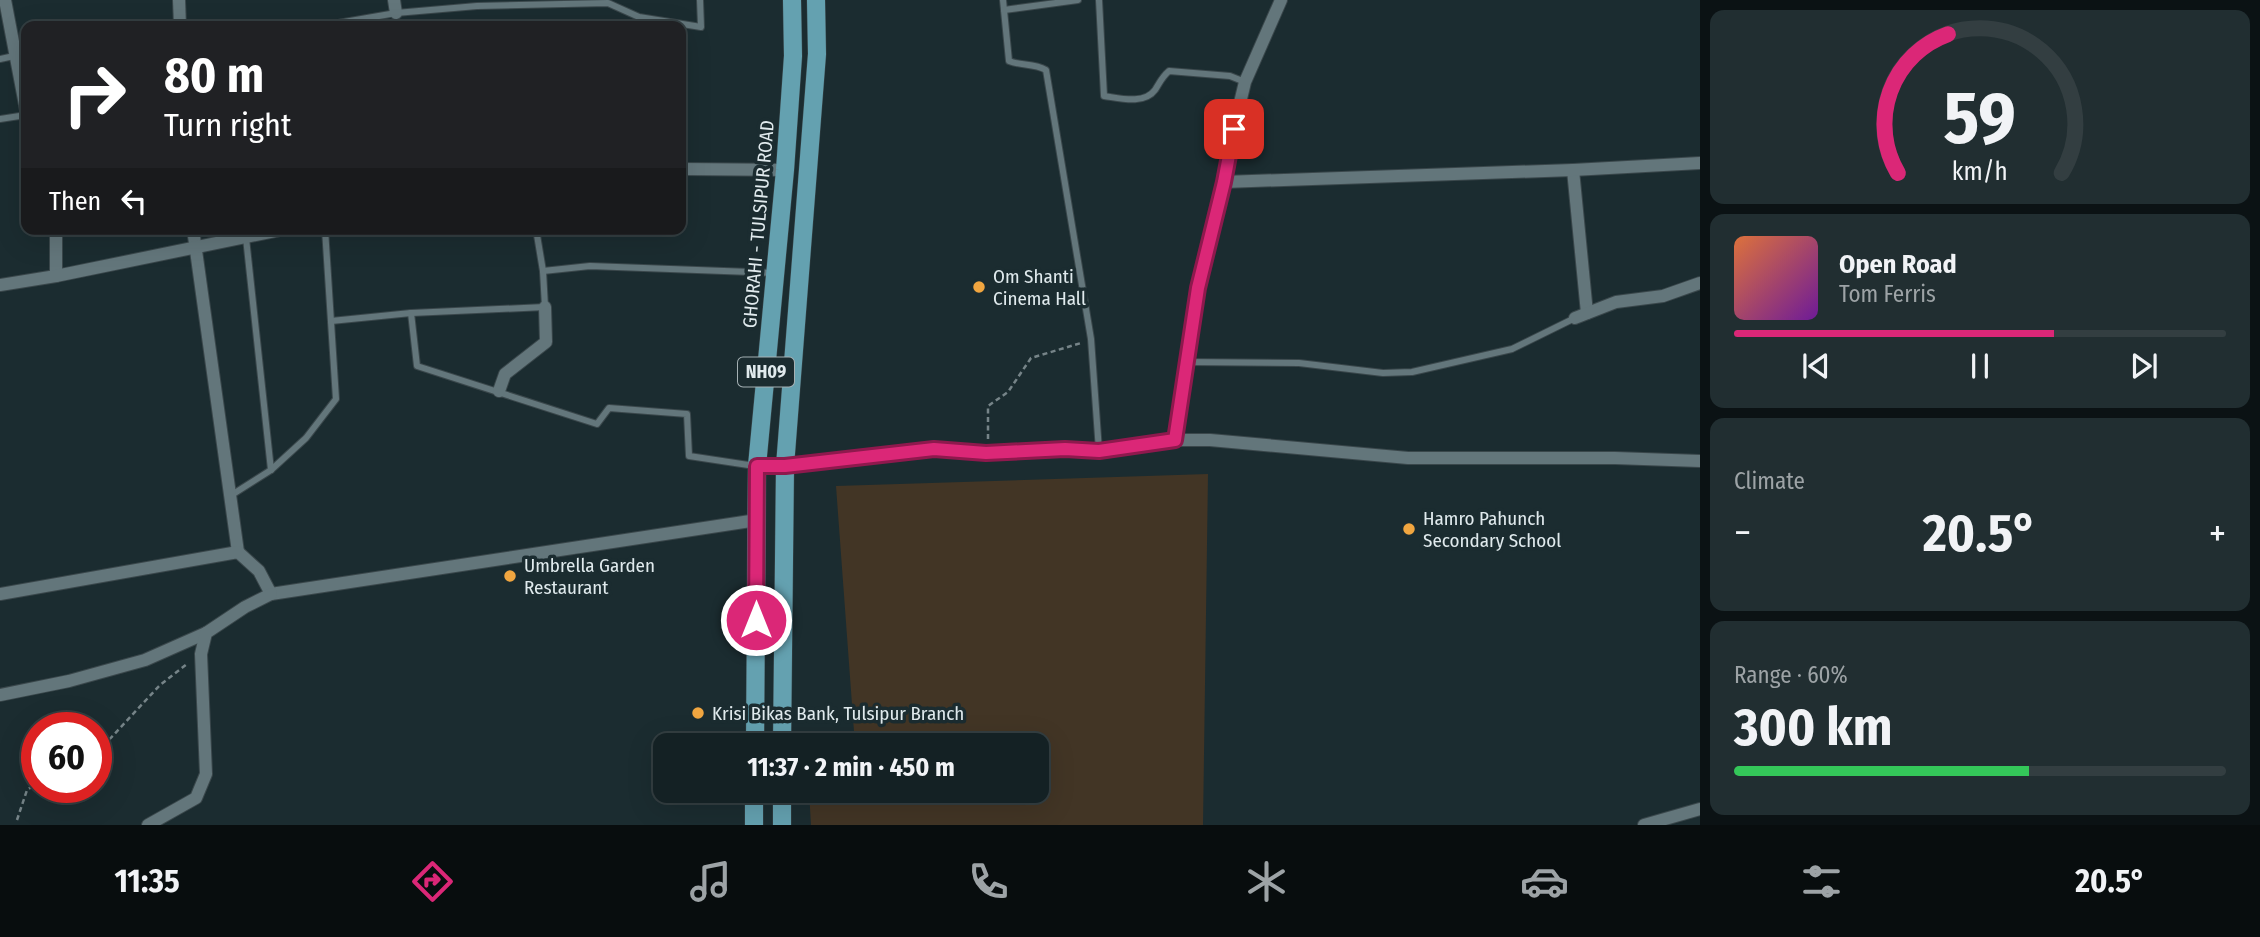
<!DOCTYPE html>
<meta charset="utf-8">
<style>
body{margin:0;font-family:"Fira Sans Condensed",sans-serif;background:#212e31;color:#f1f3f6;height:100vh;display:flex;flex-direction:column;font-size:26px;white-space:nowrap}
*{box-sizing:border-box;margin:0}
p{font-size:23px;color:#9da3a6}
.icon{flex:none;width:38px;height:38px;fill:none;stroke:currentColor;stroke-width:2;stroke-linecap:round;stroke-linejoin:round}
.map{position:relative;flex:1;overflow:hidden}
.details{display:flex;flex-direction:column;gap:10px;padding:10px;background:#0b1214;width:560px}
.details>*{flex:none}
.guide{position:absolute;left:21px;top:21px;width:665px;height:214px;border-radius:14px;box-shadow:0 7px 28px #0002,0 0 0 2px #333e41;background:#202124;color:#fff;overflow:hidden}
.speed{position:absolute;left:21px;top:712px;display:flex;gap:14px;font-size:35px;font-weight:700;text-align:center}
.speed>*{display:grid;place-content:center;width:91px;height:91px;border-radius:50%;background:#142124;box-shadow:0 7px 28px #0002,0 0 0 2px #333e41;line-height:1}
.speed .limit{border:10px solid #d22;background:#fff;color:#111}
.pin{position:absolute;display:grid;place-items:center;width:60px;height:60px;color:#fff;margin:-30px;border-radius:14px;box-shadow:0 4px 10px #0006}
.me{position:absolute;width:77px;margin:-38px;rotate:0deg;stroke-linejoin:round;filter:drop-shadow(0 0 5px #0008)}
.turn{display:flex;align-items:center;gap:24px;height:147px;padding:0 28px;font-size:32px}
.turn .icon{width:91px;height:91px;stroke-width:2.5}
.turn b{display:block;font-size:49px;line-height:60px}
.then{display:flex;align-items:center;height:66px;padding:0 28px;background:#0003;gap:14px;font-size:26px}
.big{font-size:52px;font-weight:700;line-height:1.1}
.details .widget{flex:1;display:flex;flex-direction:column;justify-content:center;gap:10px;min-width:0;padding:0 24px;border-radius:14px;background:#212e31}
.details .dial{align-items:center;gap:0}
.dial svg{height:182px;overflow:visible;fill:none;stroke:#333e41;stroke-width:7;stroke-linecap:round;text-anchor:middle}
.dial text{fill:#f1f3f6;stroke:none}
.song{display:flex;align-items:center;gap:21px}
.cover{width:84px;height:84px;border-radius:10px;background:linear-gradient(135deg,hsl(20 70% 55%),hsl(280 70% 35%))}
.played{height:7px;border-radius:4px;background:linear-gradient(90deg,#db2777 65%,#333e41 65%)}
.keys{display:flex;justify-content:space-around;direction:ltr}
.heat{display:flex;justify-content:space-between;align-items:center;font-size:38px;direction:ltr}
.charge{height:10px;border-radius:5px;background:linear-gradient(90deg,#34c759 60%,#333e41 0)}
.trip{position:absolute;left:653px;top:733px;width:396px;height:70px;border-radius:14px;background:#142124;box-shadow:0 7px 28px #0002,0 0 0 2px #333e41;font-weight:700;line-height:70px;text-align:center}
.tab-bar{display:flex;height:112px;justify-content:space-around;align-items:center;background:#080d0e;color:#9da3a6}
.tab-bar .icon{width:49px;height:49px}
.tab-bar .on{color:#db2777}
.tab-bar b{font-size:32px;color:#f1f3f6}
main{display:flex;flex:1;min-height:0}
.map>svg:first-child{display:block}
.green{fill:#423525}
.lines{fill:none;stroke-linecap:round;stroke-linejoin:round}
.service-casing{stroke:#3a474b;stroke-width:8}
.minor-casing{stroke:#3a474b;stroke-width:14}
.primary-casing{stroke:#3a474b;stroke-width:19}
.path{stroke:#768488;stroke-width:2.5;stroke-dasharray:5 3.5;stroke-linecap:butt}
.service{stroke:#63767b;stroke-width:6}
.minor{stroke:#63767b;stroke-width:12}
.primary{stroke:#64a1b0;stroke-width:18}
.route-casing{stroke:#8e194d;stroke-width:18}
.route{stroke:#db2777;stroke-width:12}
.poi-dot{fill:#f1a640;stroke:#1b2c30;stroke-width:2.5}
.labels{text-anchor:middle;stroke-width:7;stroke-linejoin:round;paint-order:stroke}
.shield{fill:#1b2c30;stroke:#a5b1b4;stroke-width:2}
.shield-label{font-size:18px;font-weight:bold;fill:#e0eaed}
.street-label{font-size:19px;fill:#e0eaed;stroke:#1b2c30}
.poi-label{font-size:19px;fill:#e0eaed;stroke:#1b2c30;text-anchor:start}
</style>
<main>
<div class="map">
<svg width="1700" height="825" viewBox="0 0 1700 825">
<rect width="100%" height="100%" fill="#1b2c30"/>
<path class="green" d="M1208 474 1203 825H811L809 791H1036V746L855 745 836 486Z"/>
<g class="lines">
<defs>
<g id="service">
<path d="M1003 0 1009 61C1021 66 1034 63 1046 70L1091 339 1099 451"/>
<path d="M1099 0 1104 96C1119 98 1144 105 1155 90 1160 82 1162 77 1169 71L1230 76 1245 82"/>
<path d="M1004 10 1078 0"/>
<path d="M321 26 396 13 477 6 608 3 639 17 701 27 700 0"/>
<path d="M0 59 14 56"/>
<path d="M0 119 26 115"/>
<path d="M246 238 271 470"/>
<path d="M543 271 590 266 774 273"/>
<path d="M411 313 417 366 597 424 609 408 687 414 689 456 755 466"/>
<path d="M331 321 411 313 545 307 543 271 536 229"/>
<path d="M1187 362 1299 363 1383 373 1412 372 1512 349 1575 318"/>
<path d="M230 496 271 470 306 438 336 399 325 229"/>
</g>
<g id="minor">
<path d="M5 0 26 110"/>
<path d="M179 0 180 26"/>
<path d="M394 0 396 13"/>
<path d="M681 169 785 170"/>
<path d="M1573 170 1587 313"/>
<path d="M1224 182 1573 170 1700 163"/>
<path d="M56 229V276"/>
<path d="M193 229 238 552"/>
<path d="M0 285 56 276 285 229"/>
<path d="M1575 318 1616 302 1663 296 1700 283"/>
<path d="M499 391 505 374 546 342 545 307"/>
<path d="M1175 440 1197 288 1224 182 1228 153 1245 82 1281 0"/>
<path d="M757 466H785L934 449 986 453 1065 449 1099 451 1175 440H1210L1408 458H1615L1700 461"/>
<path d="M0 594 238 552 259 571 271 594 757 520"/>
<path d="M0 695 69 681 145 660 206 633"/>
<path d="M148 825 196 798 206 774 201 654 206 633 245 607 271 594"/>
<path d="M1644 825 1700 809"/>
</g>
<g id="primary">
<path d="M755 746 757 466 785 170 793 56 792 0"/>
<path d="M782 746 785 466 817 54 816 0"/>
<path d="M754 825V791"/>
<path d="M782 825V791"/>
</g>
</defs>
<use href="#service" class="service-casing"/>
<use href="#minor" class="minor-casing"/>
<use href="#primary" class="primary-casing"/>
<g class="path">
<path d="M988 439V406L1008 392 1031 358 1081 343"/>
<path d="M96 750 107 742 160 685 187 664"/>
<path d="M17 820 27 790 37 783"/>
</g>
<use href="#service" class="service"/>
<use href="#minor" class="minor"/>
<use href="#primary" class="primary"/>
</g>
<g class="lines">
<defs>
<path id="route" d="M756 620 757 466H785L934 449 986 453 1065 449 1099 451 1175 440 1198 288 1224 182 1234 129"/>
</defs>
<use href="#route" class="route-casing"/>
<use href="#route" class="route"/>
</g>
<g class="poi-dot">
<circle cx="979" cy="287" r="7"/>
<circle cx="1409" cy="529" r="7"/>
<circle cx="510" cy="576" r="7"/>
<circle cx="698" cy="713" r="7"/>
</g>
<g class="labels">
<rect class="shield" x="738" y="357.5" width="56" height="29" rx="5"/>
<g class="shield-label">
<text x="766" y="378">NH09</text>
</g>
<g class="street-label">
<text transform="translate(758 224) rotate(-85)" y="7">GHORAHI - TULSIPUR ROAD</text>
</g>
<g class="poi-label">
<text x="993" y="283">Om Shanti<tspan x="993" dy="22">Cinema Hall</tspan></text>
<text x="1423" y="525">Hamro Pahunch<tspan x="1423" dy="22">Secondary School</tspan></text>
<text x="524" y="572">Umbrella Garden<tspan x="524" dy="22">Restaurant</tspan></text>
<text x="712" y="720">Krisi Bikas Bank, Tulsipur Branch</text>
</g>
</g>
</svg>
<div class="speed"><div class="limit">60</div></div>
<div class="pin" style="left:1234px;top:129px;background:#d93025"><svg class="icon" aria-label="arrive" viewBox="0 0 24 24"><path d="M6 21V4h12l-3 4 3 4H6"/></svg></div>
<svg class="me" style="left:756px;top:620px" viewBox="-20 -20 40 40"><circle r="17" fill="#db2777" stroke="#fff" stroke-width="3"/><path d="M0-11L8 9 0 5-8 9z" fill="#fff"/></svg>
<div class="trip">11:37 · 2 min · 450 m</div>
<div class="guide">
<div class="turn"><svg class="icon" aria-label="right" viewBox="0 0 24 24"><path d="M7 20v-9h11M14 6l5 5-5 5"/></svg><div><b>80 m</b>Turn right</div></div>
<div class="then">Then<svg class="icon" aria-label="left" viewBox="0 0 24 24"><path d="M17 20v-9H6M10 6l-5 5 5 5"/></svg></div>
</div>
</div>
<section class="details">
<div class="widget dial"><svg viewBox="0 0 100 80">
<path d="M14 69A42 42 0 1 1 86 69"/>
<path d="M14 69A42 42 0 0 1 36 8" stroke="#db2777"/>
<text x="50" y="56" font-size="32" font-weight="700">59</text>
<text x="50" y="72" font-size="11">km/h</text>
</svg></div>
<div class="widget">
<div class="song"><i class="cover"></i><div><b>Open Road</b><p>Tom Ferris</p></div></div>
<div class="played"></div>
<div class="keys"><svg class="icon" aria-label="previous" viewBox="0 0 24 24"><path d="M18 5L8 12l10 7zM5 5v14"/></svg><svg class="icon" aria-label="pause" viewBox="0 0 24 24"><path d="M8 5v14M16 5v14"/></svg><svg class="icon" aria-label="next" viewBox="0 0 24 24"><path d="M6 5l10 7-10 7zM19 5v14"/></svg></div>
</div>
<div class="widget"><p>Climate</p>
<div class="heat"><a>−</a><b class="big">20.5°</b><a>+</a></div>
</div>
<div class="widget"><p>Range · 60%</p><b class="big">300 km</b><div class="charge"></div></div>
</section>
</main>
<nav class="tab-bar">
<b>11:35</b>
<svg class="icon on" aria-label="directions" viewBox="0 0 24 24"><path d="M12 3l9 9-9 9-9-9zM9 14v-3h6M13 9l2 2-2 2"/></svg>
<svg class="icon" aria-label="music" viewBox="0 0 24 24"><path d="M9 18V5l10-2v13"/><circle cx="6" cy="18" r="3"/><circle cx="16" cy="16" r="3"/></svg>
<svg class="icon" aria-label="phone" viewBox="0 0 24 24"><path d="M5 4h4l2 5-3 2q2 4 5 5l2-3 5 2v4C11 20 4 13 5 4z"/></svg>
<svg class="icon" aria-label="climate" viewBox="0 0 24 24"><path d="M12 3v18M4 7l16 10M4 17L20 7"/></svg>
<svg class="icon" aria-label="car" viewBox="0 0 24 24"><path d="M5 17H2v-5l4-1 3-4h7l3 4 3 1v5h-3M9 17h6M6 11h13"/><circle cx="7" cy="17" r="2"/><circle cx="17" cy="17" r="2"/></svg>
<svg class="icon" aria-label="filters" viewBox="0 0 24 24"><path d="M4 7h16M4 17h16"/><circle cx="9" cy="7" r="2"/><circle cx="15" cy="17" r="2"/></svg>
<b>20.5°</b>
</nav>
